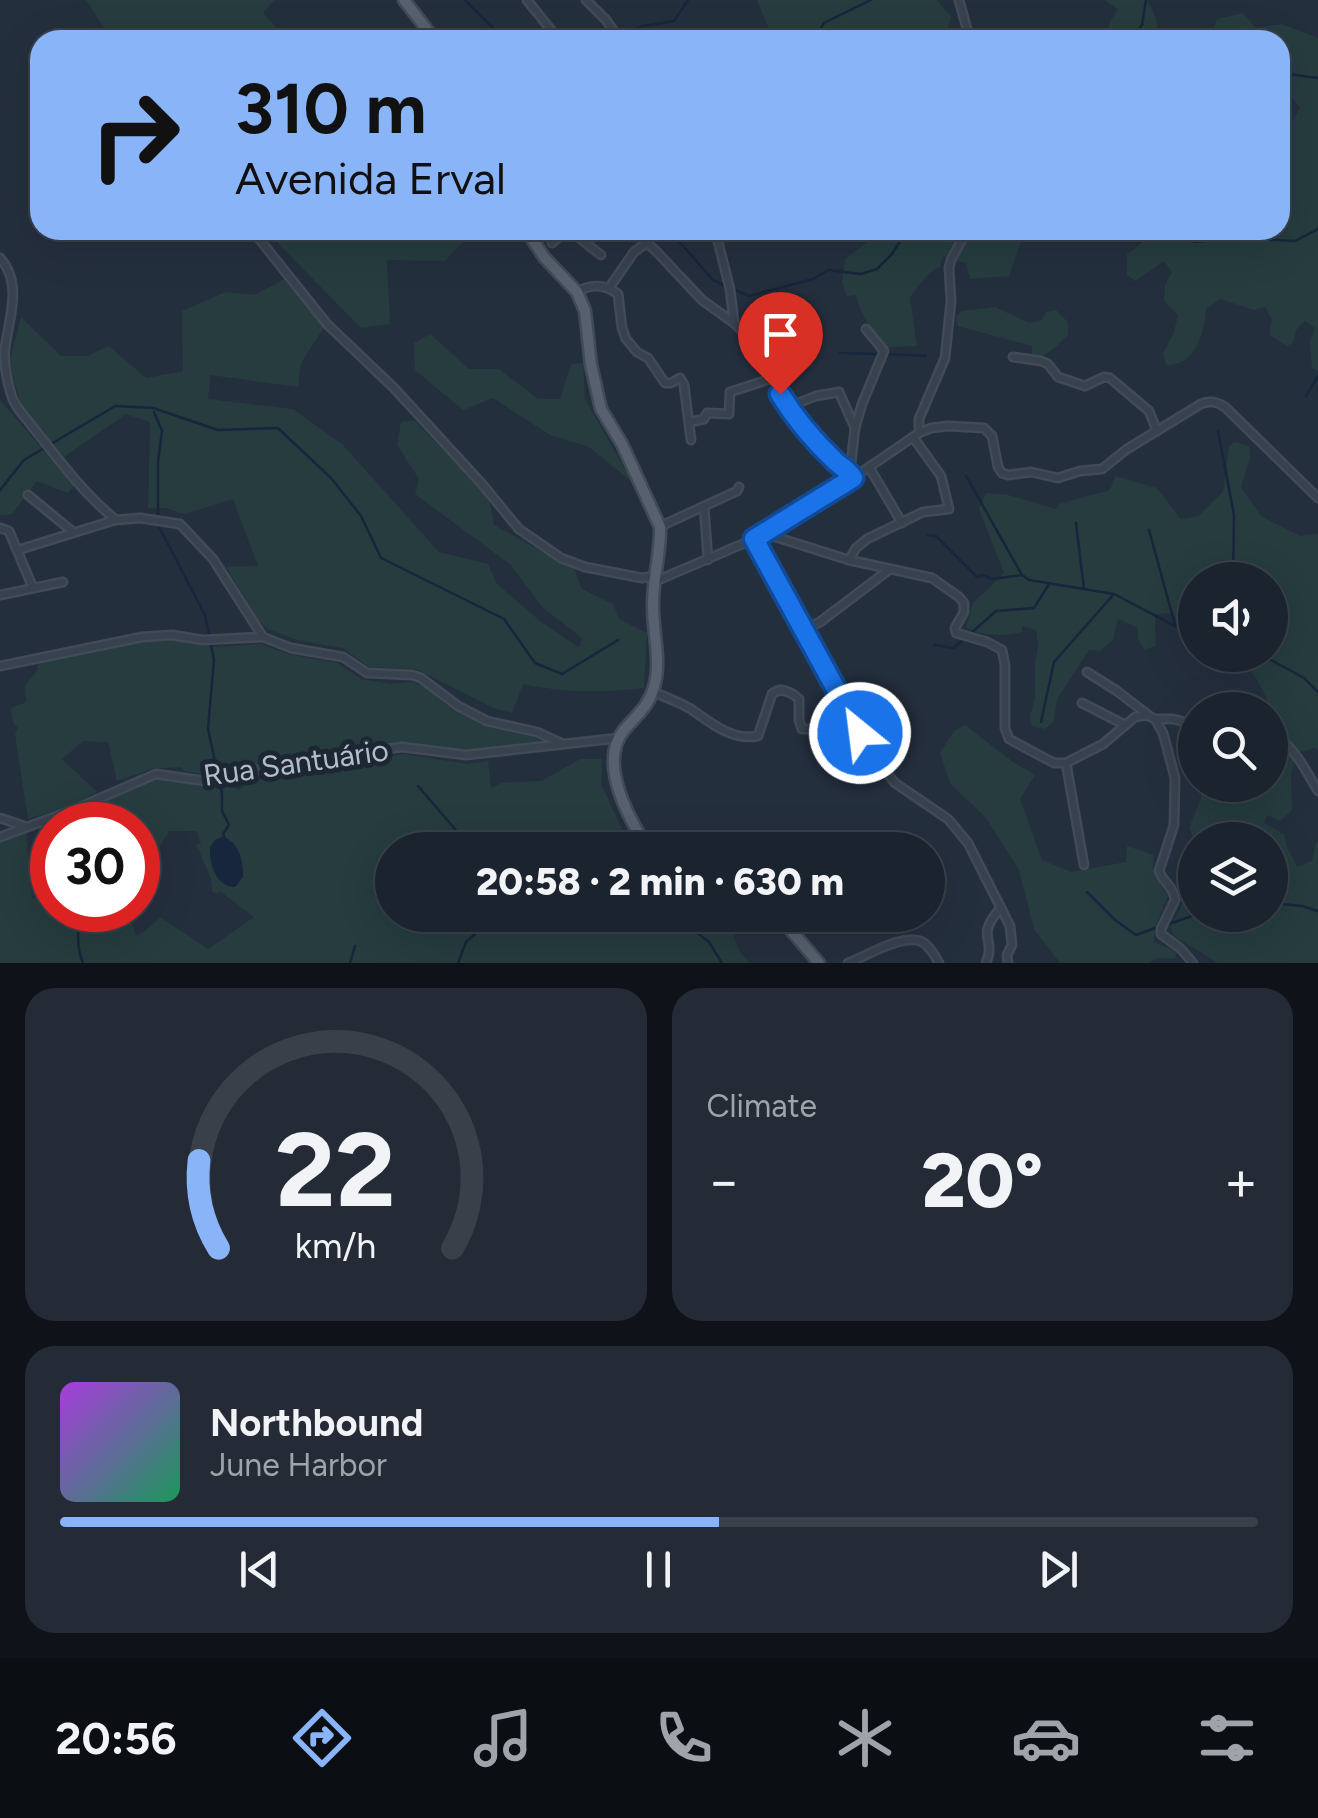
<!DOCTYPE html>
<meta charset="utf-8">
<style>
body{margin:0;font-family:Figtree,sans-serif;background:#242b36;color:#f1f3f6;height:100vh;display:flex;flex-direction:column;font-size:38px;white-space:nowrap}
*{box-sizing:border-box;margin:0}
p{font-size:32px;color:#a0a4aa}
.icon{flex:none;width:55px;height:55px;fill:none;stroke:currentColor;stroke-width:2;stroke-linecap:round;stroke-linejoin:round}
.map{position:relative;height:963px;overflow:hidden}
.drawer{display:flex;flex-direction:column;gap:25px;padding:25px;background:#0f1319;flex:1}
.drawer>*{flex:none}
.guide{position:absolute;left:30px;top:30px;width:1260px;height:210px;border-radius:30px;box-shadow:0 10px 40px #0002,0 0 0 2px #39404a;background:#8ab4f8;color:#111;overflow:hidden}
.fabs{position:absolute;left:1178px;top:562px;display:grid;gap:20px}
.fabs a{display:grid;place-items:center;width:110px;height:110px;border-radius:50%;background:#1b232e;box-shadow:0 10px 40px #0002,0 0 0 2px #39404a;font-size:50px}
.speed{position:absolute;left:30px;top:802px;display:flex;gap:20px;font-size:50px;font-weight:700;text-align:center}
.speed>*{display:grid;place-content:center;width:130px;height:130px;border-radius:50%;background:#1b232e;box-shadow:0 10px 40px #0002,0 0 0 2px #39404a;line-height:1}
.speed .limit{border:15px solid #d22;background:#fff;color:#111}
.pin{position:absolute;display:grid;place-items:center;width:85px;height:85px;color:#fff;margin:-102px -42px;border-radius:50% 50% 50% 0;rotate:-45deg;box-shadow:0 0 10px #0007}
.pin .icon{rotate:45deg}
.me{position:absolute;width:110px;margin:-55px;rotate:331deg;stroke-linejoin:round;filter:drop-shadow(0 0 8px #0008)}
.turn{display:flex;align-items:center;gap:35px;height:210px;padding:0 40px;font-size:45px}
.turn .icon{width:130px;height:130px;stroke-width:2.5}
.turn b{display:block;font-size:70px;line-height:85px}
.big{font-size:75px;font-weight:800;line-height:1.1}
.drawer .widget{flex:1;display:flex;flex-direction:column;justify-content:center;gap:15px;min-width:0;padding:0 35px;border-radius:30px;background:#242b36}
.drawer .dial{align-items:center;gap:0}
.dial svg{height:260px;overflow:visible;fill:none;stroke:#39404a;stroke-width:7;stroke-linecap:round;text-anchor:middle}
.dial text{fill:#f1f3f6;stroke:none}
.song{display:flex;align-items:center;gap:30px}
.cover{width:120px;height:120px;border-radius:15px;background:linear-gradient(135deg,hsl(280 70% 55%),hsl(150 70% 35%))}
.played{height:10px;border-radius:5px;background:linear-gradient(90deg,#8ab4f8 55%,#39404a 55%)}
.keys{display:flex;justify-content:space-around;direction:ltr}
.heat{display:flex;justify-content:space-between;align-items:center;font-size:55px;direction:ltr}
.drawer .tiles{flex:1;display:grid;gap:25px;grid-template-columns:1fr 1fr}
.widget:last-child{grid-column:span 2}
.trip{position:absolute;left:375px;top:832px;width:570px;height:100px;border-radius:50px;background:#1b232e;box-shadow:0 10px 40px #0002,0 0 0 2px #39404a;font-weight:800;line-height:100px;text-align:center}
.menu{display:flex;height:160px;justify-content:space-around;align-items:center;background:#0b0e12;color:#a0a4aa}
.menu .icon{width:70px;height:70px}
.menu .on{color:#8ab4f8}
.menu b{font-size:45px;color:#f1f3f6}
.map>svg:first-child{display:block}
.green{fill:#263c3f}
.water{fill:#17263c}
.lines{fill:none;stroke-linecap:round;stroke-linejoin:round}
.stream{stroke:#17263c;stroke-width:2.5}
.minor-casing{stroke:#414a57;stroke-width:11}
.major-casing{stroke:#414a57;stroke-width:15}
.minor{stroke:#38414e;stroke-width:6}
.major{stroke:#56606e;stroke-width:10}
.route-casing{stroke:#114b97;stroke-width:25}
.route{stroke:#1a73e8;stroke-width:18}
.labels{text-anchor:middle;stroke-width:10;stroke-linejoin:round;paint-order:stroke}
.street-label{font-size:30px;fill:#b4bcc9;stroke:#1d2633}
</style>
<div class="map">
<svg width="1318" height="963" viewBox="0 0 1318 963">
<rect width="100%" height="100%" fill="#242f3e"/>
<g class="green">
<path d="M86 0H275L263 13 288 40H112Z"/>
<path d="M757 0H937L951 16 945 40H769L768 27Z"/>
<path d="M1104 0H1147L1156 18 1158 38 1104 40 1110 22 1118 9Z"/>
<path d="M1243 13 1256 28 1282 24 1318 38V371L1312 368 1310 342 1315 328 1305 321 1296 330 1293 343 1287 346 1269 335 1272 320 1265 307 1254 310 1220 299 1206 309C1204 333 1197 365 1166 365L1163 354 1174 332 1178 315 1164 301 1165 285 1172 272 1164 261 1135 281 1127 275V254L1147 239 1146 230H1280V180L1286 164 1282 140 1300 108 1289 94 1280 98V40L1210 39 1217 19Z"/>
<path d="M265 230H475L445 261 387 260 390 324 361 328Z"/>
<path d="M888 230H963L948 259 943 256 940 267 928 274 910 297 917 346 886 347C873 332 860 315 856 295L847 296 842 283 845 259 879 233Z"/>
<path d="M971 230H1025L1009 276 970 279 966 263 955 260Z"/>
<path d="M285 279 324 327 301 363 298 387 211 375 208 399 293 409 343 445 439 552 488 564 497 584 539 620 579 648 582 638 542 607 511 565 415 494 419 479 397 445 401 422 414 420 489 498 494 525 574 569 582 589 613 604 619 619 647 633 644 688C600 693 566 693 523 684L512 713 493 708 416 669 369 667 343 648 300 641 267 629 256 617 226 567 258 566 233 499 184 514 166 508H148L150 422 126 414 61 459 22 408 9 364 21 317 61 356H87L109 346 146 378 183 371 182 311 225 292 254 295Z"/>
<path d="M995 307 1029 323 1042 320 1046 312 1056 310 1068 322V335C1057 346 1047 357 1032 358V346L958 326 956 316 962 311Z"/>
<path d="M430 334 469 369H499L538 399H560L571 364 583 363 585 399 632 482 589 447 550 435 493 398 463 410 415 370 414 343Z"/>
<path d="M0 400 74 486 68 493 37 481 12 514 0 515Z"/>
<path d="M1234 442 1249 446 1250 458 1241 487 1262 517 1300 536 1318 534V750L1315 748 1300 752C1293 744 1284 737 1279 728 1265 698 1261 674 1233 655H1270V580H1195V630L1169 613 1155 614 1156 646 1145 650 1139 642 1137 627 1118 619 1113 640 1100 651 1089 650 1057 699 1054 721 1045 729 1032 726 1030 717 1035 698V664L1038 646 1036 630 1022 626V632C1007 637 979 636 966 627L973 603 1004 573 979 509 986 493 1008 495 1056 509 1059 504 1110 490 1115 476 1157 488 1181 519 1198 516 1223 492 1229 447Z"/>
<path d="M165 638 214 647 261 644 288 654 338 663 361 679 390 684 411 682 424 686 452 710 483 725 531 736 545 743 466 752 405 743 307 757 249 770 207 775 184 771 181 767 151 769 117 781 108 742 83 741 62 759 97 792 68 806 28 819 15 734 18 728 13 723 11 708 26 702 25 686 38 669 37 660Z"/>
<path d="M965 725 1013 762 1035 775 1020 799 1042 860 1071 872 1126 862 1127 846 1154 855 1153 872 1168 896 1156 925 1154 942 1177 952 1175 959 1157 958 1149 963H1060L1034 929 1019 870 986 818 950 783 940 753 954 731Z"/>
<path d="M1270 734 1276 737 1295 760 1291 774 1292 810 1280 821 1267 815 1264 823 1284 834 1287 847 1297 867 1312 861 1316 842 1318 843V963H1218L1174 936 1170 927 1187 897 1195 892V915H1270V840H1195V842L1189 828 1201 798 1200 785H1270Z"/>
<path d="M404 754 468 764 488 761 491 788 502 783 541 781 580 759H602L601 784 625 835 636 850H392V915H725L740 952 750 963H0V841L26 832 32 899 52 892V910H127L136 935 144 932 160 917 208 949 254 917 221 892 214 893 212 891C213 875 203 865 199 849L195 846 201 843 196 831H169L154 857V862H144L138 866V825H86L78 812 147 781 161 777 201 784 232 782 231 786 238 790 249 782 310 768Z"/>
</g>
<path class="water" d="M222 837C240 842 243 861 243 877L235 887C215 886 209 864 210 847L215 840Z"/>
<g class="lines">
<g class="stream">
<path d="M465 0 505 40"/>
<path d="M613 40 643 26 674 21 688 0"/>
<path d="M814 40 824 23 871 0"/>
<path d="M1130 40 1142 25 1146 0"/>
<path d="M1280 73 1318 78"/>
<path d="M672 230 676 238 713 280 749 296 813 279 828 270 861 274 877 269 892 254 907 230"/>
<path d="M1194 242 1232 238 1295 241 1318 229"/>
<path d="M840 353 879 354"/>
<path d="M887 354 926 356"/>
<path d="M1306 396 1318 376"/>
<path d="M154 412 162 431 158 461V517"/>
<path d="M1218 431 1234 515 1233 580"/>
<path d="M51 444 115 406 153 408 218 430 278 428 331 478 361 516 381 558 504 619 535 663 562 674 618 640"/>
<path d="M966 476 1022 575"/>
<path d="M0 490 24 460 44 448"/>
<path d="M1076 523 1084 589"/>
<path d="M158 525 205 615 214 660 208 729 222 794V811L229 825 223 834 225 838"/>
<path d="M1149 530 1175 625"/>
<path d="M928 535 936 536 977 577 983 575 992 579 1022 575 1029 580 1114 594 1175 626 1195 632"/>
<path d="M971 633 996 611 1034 608 1049 584"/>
<path d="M935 645 954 648 965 638"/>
<path d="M1262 655 1304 678 1318 692"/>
<path d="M1041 722 1054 662 1114 594"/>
<path d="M418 786 473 850"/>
<path d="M1087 892 1115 920 1136 935 1158 927"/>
<path d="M1270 903 1302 906 1318 911"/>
<path d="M77 910C80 928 75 945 83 963"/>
<path d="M674 915 709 942 722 963"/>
<path d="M1166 925 1195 915"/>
<path d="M350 963 355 946"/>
<path d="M458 963 466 942 496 915"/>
</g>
<defs>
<g id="minor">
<path d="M527 0 559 40"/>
<path d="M586 0 606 20 620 40"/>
<path d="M959 0 970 40"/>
<path d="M252 230 327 324 394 388 482 484 519 529 561 558 585 567 642 578 655 576"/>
<path d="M569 230 601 255"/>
<path d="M632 230 656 251 702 300 734 323 760 348 788 407 835 461 850 472 853 478"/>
<path d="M715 230 730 289 734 322"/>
<path d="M552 243 567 230"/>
<path d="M0 258C23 284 9 318 5 348 3 363 7 380 11 394 14 406 25 417 32 426 58 459 84 494 116 520L140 518 180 524 213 559 263 637 291 648 343 657 367 673 412 675 421 678 458 706 487 721 537 732 563 744"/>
<path d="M609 288 634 252 648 242"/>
<path d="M577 292C591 283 606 285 618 294L622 328 626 339 637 352 648 358 665 383H671L680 378 684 385 691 440"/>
<path d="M1013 357 1041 361 1048 364 1058 377 1085 386 1104 377 1110 378 1149 411 1157 431"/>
<path d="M788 407 816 396 839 392 855 428"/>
<path d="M690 422 704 419 707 413 729 414 730 392 773 378"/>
<path d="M919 433V419L945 358 951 301 949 268 951 260 967 230"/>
<path d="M869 467 902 523"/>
<path d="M850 472 855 428 862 404 884 351 866 329"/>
<path d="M28 495 73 532"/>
<path d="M704 506 708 560"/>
<path d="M661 526 737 491 739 487"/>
<path d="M0 528 9 531 33 588"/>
<path d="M763 533 849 560 932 578 959 597 964 603V612L955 628 956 633 987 642 1002 650 1005 665V728L1009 739 1054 763H1066L1103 744 1135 717 1147 715 1155 719 1163 733 1175 778 1174 825 1159 871C1163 882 1174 887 1175 900L1161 929V934L1181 949 1193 963"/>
<path d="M754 539 874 757 895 783 948 819 968 843 1010 926 1012 945 1007 955 1008 963"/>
<path d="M18 550 115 520"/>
<path d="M849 560 856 548 867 539 923 512 949 509 941 476 913 437"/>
<path d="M656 581 754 539 853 478 919 433 931 428 948 426 984 428 992 436 998 467 1002 473 1008 475 1031 472 1058 478 1080 471 1102 469 1127 449 1201 404C1210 400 1217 402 1225 407L1318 498"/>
<path d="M0 595 63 582"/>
<path d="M803 630 820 622 890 569"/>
<path d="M0 666 142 637 172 635 203 640 263 637"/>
<path d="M1087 672 1117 691 1147 714"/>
<path d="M653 692C666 697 679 702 691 709 711 723 732 741 758 736L772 694C781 686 791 692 799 699V720L802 729H838"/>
<path d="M1082 703 1123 724"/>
<path d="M1155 719H1173L1195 725"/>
<path d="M1270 732C1293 744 1305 769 1318 791"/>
<path d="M1066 763 1084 865"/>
<path d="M0 818 27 827"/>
<path d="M0 837 68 812 156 774 205 781 313 758 402 747 466 755 619 738"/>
<path d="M848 963C867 956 906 931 924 943 931 948 935 956 939 963"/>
<path d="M986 963C997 938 974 937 1001 908"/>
</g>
<g id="major">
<path d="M404 0 435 40"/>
<path d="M526 230 544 257 577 292 585 311 591 365 601 409 622 444 660 527C661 552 653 577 653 603 652 631 662 659 654 687 649 706 636 716 624 730 597 763 630 821 649 850"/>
<path d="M778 915 819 963"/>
</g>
</defs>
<use href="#minor" class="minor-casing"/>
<use href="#major" class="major-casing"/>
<use href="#minor" class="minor"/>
<use href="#major" class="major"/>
</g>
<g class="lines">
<defs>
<path id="route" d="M780 394C794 417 816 443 836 462 843 468 848 470 853 478L754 539 860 733"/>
</defs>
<use href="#route" class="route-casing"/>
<use href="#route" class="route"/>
</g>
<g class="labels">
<g class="street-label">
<text transform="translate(296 763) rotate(-8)" y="10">Rua Santuário</text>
</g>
</g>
</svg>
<div class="fabs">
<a><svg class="icon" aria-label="sound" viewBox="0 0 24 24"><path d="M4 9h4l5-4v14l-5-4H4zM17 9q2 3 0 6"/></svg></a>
<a><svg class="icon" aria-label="search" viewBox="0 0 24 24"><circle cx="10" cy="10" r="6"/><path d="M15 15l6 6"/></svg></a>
<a><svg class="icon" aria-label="layers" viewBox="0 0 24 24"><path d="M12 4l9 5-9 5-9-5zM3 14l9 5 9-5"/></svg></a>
</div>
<div class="speed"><div class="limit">30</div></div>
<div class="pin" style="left:780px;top:394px;background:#d93025"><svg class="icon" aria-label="arrive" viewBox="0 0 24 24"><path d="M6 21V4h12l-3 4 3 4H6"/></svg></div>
<svg class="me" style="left:860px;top:733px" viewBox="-20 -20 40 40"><circle r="17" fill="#1a73e8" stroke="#fff" stroke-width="3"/><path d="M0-11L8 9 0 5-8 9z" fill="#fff"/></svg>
<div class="trip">20:58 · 2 min · 630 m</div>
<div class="guide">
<div class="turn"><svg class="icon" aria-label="right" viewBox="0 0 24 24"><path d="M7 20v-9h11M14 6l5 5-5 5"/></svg><div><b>310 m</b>Avenida Erval</div></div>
</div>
</div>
<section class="drawer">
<div class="tiles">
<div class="widget dial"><svg viewBox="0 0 100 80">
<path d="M14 69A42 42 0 1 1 86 69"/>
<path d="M14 69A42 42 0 0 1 8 42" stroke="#8ab4f8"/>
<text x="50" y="56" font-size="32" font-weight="700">22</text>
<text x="50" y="72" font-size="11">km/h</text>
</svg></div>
<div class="widget"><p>Climate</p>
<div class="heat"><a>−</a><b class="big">20°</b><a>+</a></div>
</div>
<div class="widget">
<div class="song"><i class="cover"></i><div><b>Northbound</b><p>June Harbor</p></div></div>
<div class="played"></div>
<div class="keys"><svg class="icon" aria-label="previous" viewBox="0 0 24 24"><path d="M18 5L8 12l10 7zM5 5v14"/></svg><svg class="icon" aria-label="pause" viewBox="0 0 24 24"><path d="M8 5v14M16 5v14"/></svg><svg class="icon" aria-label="next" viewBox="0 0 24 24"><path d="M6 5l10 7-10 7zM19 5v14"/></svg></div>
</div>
</div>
</section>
<nav class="menu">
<b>20:56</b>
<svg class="icon on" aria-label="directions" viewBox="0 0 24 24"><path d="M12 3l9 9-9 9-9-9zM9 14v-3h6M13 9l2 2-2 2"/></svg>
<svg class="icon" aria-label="music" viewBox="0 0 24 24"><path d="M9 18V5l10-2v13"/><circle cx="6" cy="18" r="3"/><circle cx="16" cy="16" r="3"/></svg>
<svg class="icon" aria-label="phone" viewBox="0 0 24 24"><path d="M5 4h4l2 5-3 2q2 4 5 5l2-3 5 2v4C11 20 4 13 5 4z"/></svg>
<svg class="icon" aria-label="climate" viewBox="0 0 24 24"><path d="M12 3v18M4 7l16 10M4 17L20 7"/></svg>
<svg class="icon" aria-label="car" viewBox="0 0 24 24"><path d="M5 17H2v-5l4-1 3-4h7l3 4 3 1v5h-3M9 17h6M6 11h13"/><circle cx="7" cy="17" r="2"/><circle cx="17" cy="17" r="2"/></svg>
<svg class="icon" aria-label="filters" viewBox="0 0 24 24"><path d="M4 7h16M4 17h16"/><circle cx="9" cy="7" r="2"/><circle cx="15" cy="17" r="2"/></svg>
</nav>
